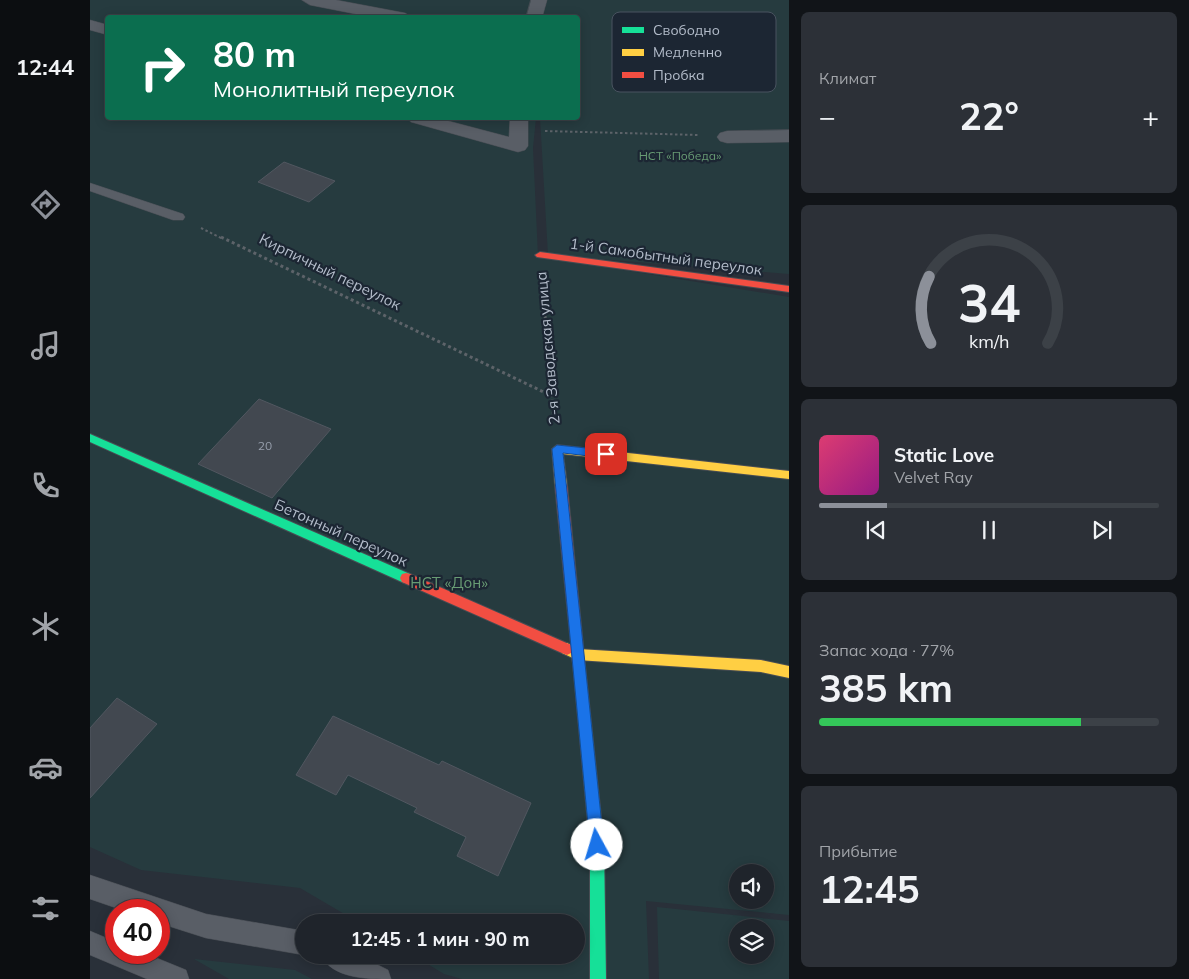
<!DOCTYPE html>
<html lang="ru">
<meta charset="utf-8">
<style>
body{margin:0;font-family:Mulish,sans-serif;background:#2c3037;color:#f1f3f6;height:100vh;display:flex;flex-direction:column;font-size:19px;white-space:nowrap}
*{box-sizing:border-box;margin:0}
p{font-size:16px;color:#a1a4a9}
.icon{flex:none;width:28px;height:28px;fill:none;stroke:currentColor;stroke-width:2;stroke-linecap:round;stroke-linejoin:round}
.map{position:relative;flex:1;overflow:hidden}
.drawer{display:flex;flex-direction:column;gap:12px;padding:12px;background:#111418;width:400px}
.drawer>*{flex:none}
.banner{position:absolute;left:15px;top:15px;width:475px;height:105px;border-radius:5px;box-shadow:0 2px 12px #0003,0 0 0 1px #3c4147;background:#0b6e4f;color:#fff;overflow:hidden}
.fabs{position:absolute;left:639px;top:864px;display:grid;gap:10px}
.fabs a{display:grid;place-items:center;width:45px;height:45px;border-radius:50%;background:#1f242b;box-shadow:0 2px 12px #0003,0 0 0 1px #3c4147;font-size:25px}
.speed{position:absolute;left:15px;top:899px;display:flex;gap:10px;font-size:25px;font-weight:700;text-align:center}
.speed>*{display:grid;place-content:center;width:65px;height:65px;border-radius:50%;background:#1f242b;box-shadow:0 2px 12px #0003,0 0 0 1px #3c4147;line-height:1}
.speed .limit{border:8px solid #d22;background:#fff;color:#111}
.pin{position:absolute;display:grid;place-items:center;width:42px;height:42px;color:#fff;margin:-21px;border-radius:10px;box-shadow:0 2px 8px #0006}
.me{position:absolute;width:55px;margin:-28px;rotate:354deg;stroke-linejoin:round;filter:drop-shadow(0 0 4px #0008)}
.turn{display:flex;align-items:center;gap:18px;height:105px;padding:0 25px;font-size:22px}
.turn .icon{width:65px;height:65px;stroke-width:2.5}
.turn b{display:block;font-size:35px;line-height:42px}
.big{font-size:38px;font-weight:700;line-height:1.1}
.drawer .tile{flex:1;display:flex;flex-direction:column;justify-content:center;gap:8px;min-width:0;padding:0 18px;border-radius:8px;background:#2c3037}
.drawer .dial{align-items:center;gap:0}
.dial svg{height:130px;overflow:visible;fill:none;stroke:#3c4147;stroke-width:7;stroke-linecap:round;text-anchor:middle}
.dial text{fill:#f1f3f6;stroke:none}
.song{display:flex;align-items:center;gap:15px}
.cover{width:60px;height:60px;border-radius:8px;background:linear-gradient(135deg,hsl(340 70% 55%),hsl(310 70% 35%))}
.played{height:5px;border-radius:2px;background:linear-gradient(90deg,#8c9099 20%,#3c4147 20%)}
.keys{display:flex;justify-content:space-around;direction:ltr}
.heat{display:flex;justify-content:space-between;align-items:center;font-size:28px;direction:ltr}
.charge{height:8px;border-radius:4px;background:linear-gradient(90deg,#34c759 77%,#3c4147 0)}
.trip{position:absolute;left:205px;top:914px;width:290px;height:50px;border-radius:25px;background:#1f242b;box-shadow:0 2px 12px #0003,0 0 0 1px #3c4147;font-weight:700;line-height:50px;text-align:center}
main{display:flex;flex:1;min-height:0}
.menu{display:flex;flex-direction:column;width:90px;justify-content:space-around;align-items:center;background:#0c0e11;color:#a1a4a9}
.menu .icon{width:35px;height:35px}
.menu .on{color:#8c9099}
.menu b{font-size:22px;color:#f1f3f6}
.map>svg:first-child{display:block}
.green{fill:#263b3f;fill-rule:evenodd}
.building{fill:#424850;stroke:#515760}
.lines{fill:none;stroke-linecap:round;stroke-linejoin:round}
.lane-casing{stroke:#474c53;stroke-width:1}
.street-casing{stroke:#474c53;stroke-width:1}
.fast-casing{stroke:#474c53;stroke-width:2}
.slow-casing{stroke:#474c53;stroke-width:2}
.jam-casing{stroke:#474c53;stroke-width:2}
.path-far1{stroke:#5d6369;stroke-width:2;stroke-dasharray:2.5 2.5;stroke-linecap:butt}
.path{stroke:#5d6369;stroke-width:3;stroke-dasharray:3 3;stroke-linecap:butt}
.lane{fill:#595e66;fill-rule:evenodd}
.street{fill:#595e66;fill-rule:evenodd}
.fast{fill:#16e098;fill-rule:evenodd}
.slow{fill:#ffcf43;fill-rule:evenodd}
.jam{fill:#f24e42;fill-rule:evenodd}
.route{fill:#1a73e8;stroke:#114b97}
.labels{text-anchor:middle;stroke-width:4.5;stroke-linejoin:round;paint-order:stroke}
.far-park-label{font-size:12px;fill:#689c74;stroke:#1c2633}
.number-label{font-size:12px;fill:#979fac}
.street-label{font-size:15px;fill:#b3bcca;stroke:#1c2633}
.park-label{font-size:15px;fill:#689c74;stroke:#1c2633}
.key{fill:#1c2633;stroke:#495360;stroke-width:1}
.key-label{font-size:14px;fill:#b3bcca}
</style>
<main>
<nav class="menu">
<b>12:44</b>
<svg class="icon on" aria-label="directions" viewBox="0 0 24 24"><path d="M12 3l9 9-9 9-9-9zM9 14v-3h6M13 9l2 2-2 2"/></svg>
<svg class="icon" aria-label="music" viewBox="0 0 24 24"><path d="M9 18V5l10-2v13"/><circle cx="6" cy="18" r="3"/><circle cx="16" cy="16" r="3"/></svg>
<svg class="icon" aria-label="phone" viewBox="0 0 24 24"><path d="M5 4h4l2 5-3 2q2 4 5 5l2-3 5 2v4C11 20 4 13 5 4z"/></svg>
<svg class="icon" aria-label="climate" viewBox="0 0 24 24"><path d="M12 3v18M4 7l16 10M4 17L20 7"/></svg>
<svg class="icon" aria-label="car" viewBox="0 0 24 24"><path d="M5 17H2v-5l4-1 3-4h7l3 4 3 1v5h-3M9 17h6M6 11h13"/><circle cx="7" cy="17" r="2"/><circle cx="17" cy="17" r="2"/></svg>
<svg class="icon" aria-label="filters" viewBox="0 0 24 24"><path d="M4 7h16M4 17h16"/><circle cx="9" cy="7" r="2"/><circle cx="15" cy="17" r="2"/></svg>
</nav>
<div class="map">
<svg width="699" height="979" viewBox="0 0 699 979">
<rect width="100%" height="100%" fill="#293039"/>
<g class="green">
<path d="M0 0H230L323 17 18 18V118H446L443 148 448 256 699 297V915L556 901 559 979H372L354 974 323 955H486V922H268L210 888 51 870 0 847ZM648 872H675V900H648Z"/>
<path d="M234 0H699V274L458 255 450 118H488V18L328 17Z"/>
<path d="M567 907 699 921V979H569ZM648 928H675V955H648Z"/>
<path d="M104 959 205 970 222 979H139Z"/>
</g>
<g class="building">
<path d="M194 162 245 181 219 202 168 182Z"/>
<path d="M169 399 241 429 182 498 108 464Z"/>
<path d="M27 698 67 724 0 798V728Z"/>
<path d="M243 716 349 765 352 761 441 803 408 876 367 856 376 837 324 812 327 808 258 775 246 795 206 775Z"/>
</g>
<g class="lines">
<defs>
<g id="lane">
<path d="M0 183 93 214 95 217 93 220H83L0 191Z"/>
<path d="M0 875 116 914 214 931V955L116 938 69 923V910H32L0 899Z"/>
<path d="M0 931 26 942V952H52L96 970 99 979H57L0 955Z"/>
<path d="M231 955H268L298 970 301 979C278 979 242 979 231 955Z"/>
</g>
<g id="street">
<path d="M212 0H246L315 13 323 18H286L220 5Z"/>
<path d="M441 0H457L452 18H436Z"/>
<path d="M0 20 18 25V35L0 30Z"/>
<path d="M318 118H347L419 137 420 118H438V146L435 150 428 152 321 122Z"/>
<path d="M699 130V142L637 143 630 141 627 137 630 133 637 131Z"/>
</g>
<g id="fast">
<path d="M0 434 320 574 322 578 320 582 316 583 312 582 0 442Z"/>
<path d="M489 659 494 661 495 665 514 845 516 979H500V845L483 665 484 661Z"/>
</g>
<g id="slow">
<path d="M467 445 699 471V479L473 454 477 485 475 488H467L465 485 462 449Z"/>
<path d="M477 643 488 649 671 660 699 666V678L671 672 487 660 472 653 471 649 472 645Z"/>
</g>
<g id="jam">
<path d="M450 252 699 286V292L447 257 445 255Z"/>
<path d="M471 481 475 482 477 485 495 665 494 669 489 671 484 669 481 653 477 655 472 653 312 582 310 578 312 574 316 573 320 574 481 645 465 485 467 482Z"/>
</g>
</defs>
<use href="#lane" class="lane-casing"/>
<use href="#street" class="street-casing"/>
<use href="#fast" class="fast-casing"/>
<use href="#slow" class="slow-casing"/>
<use href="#jam" class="jam-casing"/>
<g class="path-far1">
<path d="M455 131 609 135"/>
<path d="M111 228 133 239"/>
</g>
<g class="path">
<path d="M131 237 462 396"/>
<path d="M452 280 464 421"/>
</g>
<use href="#lane" class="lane"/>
<use href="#street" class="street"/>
<use href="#fast" class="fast"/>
<use href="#slow" class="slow"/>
<use href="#jam" class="jam"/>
</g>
<path class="route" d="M467 445 516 450 521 454 516 458 473 453 514 845 512 850 507 852 502 850 500 845 462 449Z"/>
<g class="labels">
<g class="far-park-label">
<text x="590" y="160">НСТ «Победа»</text>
</g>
<g class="number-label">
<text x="175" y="450">20</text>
</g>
<g class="street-label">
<text transform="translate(576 257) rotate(8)" y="5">1-й Самобытный переулок</text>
<text transform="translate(240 272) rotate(26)" y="5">Кирпичный переулок</text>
<text transform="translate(458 348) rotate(-95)" y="5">2-я Заводская улица</text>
<text transform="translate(251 533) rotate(24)" y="5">Бетонный переулок</text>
</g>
<g class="park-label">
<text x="359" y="588">НСТ «Дон»</text>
</g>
</g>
<rect x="522" y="12" width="164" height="80" rx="8" class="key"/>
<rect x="532" y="27" width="22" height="6" fill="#16e098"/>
<rect x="532" y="49" width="22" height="7" fill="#ffcf43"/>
<rect x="532" y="72" width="22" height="6" fill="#f24e42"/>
<g class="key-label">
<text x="563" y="35">Свободно</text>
<text x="563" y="57">Медленно</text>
<text x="563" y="80">Пробка</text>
</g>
</svg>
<div class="fabs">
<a><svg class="icon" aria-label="sound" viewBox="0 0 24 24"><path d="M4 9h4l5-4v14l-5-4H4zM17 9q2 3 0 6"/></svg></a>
<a><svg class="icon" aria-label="layers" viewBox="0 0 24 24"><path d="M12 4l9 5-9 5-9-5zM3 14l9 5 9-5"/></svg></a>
</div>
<div class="speed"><div class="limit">40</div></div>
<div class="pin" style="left:516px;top:454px;background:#d93025"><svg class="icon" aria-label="arrive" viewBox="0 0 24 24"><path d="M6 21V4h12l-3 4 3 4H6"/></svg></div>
<svg class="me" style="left:507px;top:845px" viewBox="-20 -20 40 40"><circle r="19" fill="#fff"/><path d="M0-13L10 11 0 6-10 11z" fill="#1a73e8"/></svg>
<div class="trip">12:45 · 1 мин · 90 m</div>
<div class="banner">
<div class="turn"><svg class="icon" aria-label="right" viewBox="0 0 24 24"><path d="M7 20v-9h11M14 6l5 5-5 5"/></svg><div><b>80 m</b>Монолитный переулок</div></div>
</div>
</div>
<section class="drawer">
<div class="tile"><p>Климат</p>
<div class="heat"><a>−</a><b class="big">22°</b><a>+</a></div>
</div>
<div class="tile dial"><svg viewBox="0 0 100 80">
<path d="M14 69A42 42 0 1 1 86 69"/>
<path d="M14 69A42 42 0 0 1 13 28" stroke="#8c9099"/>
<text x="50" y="56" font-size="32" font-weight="700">34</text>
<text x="50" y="72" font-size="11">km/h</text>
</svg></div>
<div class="tile">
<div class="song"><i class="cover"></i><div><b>Static Love</b><p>Velvet Ray</p></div></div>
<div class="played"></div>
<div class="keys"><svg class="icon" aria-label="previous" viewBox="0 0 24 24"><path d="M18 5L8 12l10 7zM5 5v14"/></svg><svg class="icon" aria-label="pause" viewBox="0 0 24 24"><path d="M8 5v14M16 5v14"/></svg><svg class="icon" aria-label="next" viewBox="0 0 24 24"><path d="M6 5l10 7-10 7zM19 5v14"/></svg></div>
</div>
<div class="tile"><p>Запас хода · 77%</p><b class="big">385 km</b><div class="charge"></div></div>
<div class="tile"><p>Прибытие</p><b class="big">12:45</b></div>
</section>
</main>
